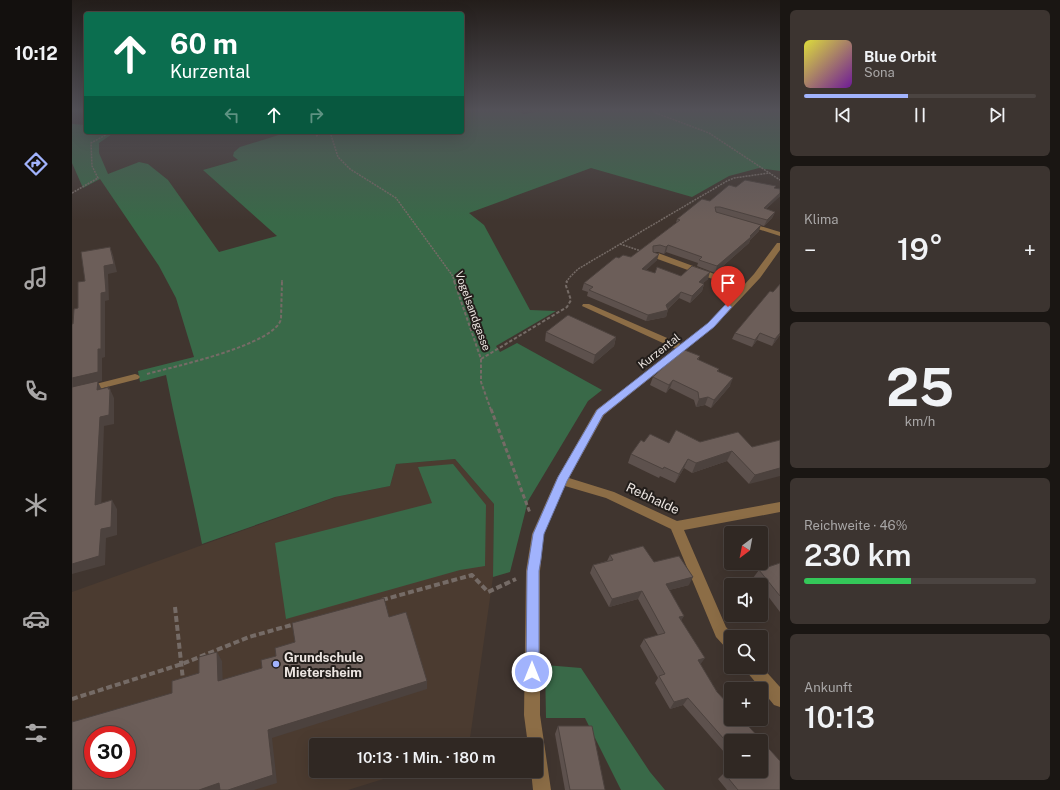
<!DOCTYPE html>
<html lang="de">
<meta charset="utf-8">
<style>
body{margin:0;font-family:"Public Sans",sans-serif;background:#3c3430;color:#f1f3f6;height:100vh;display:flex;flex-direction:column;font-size:15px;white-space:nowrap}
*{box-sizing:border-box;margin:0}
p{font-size:13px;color:#a8a6a6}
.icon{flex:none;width:22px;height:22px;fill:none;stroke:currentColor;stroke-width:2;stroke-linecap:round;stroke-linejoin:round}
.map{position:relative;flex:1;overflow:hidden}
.sheet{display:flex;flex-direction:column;gap:10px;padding:10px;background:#1a1613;width:280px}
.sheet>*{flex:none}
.hud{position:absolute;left:12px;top:12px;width:380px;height:122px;border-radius:4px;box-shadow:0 4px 16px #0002,0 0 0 1px #4b4441;background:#0b6e4f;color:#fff;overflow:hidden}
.needle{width:26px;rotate:212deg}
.controls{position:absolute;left:652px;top:526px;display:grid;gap:8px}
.controls a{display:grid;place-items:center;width:44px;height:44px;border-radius:4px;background:#302823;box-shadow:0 4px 16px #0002,0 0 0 1px #4b4441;font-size:20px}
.speed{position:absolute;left:12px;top:726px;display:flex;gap:8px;font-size:20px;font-weight:700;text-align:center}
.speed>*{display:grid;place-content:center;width:52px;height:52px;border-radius:50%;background:#302823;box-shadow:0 4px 16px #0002,0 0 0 1px #4b4441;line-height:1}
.speed .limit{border:6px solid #d22;background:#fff;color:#111}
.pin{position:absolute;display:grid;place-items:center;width:34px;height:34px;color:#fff;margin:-41px -17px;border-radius:50% 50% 50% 0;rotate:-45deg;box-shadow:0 0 4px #0007}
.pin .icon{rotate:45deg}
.me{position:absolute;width:44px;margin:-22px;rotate:0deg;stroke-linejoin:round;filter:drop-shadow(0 0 3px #0008)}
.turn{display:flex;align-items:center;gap:14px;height:84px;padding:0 20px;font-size:18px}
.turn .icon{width:52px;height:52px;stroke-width:2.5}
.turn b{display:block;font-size:28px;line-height:34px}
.lanes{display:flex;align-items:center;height:38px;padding:0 20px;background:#0003;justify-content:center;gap:20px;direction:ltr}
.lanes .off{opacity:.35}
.big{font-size:30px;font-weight:600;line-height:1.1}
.sheet .card{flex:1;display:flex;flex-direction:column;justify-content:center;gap:6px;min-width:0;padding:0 14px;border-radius:6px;background:#3c3430}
.sheet .dial{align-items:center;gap:0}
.dial b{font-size:52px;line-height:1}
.song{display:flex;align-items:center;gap:12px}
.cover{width:48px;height:48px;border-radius:6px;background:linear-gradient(135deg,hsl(60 70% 55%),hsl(280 70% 35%))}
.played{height:4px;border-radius:2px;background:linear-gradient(90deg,#a1b3fd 45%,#4b4441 45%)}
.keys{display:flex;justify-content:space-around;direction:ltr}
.heat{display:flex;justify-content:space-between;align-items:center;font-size:22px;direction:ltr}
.charge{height:6px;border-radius:3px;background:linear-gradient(90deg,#34c759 46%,#4b4441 0)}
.trip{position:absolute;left:237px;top:738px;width:234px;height:40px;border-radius:4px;background:#302823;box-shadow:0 4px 16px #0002,0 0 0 1px #4b4441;font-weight:600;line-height:40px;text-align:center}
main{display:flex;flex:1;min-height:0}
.menu{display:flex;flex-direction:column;width:72px;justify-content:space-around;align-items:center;background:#13100e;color:#a8a6a6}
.menu .icon{width:28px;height:28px}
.menu .current{color:#a1b3fd}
.menu b{font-size:18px;color:#f1f3f6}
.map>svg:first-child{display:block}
.built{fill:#4b3b30;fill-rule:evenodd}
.green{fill:#396948}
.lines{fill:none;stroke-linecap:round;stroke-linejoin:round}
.path-far3{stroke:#756b66;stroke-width:1.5;stroke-dasharray:2 1;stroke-linecap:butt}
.path-far2{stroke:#756b66;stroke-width:2;stroke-dasharray:3.5 2;stroke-linecap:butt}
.path-far1{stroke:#756b66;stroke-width:3;stroke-dasharray:4.5 2.5;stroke-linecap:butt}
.path{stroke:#756b66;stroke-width:4;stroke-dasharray:6 3;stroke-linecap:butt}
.minor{fill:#8c6d46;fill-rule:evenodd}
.wall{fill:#5d514d}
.shaded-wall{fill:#4c423e}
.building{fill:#6c5e59;stroke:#4c423e;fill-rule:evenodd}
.route{fill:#a1b3fd;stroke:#6974a4}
.poi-dot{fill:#a1b3fd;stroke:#231e1b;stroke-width:1.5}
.labels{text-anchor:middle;stroke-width:4;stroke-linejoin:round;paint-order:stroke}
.street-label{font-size:11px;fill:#ece5e1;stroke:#231e1b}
.near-street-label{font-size:13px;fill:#ece5e1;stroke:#231e1b}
.near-poi-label{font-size:13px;font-weight:bold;fill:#ece5e1;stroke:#231e1b;text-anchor:start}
</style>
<main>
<nav class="menu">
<b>10:12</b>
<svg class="icon current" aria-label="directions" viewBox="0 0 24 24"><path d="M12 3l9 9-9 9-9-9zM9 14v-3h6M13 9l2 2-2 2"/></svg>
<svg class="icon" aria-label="music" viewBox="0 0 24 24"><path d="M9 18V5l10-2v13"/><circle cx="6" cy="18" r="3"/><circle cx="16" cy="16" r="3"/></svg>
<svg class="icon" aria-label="phone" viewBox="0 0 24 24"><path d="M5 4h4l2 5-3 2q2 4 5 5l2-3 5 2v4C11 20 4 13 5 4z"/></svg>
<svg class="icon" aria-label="climate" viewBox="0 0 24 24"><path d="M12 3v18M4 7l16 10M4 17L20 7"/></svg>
<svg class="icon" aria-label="car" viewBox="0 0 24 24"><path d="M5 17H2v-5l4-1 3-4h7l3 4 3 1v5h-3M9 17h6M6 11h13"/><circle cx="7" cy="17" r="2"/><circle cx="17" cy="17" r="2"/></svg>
<svg class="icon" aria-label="filters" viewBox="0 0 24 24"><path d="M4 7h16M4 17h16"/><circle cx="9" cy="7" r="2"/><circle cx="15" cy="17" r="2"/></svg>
</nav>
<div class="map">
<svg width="708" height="790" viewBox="0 0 708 790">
<rect width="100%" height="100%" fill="#40352f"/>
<path class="built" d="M383 459 422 504 421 577 397 745H244V771H337L276 790H0V592L264 497 318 486 324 464ZM21 735H55V769H21Z"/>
<g class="green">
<path d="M390 109C404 109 441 105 451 114L482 109H708V171L687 168 657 176 620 197 519 168 397 213 412 225 458 310 484 311 424 346 428 352 445 343 530 390 516 401 456 501 438 572 421 577 422 504 383 459 324 464 318 486 263 497 130 544C119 488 105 432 94 375L68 382 66 371 122 357 104 298 87 266 28 179 11 188 0 163V124L14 125V132H43L27 143V153L36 174 67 162 76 164 96 180 147 252 205 236 131 170 166 160 161 156 162 152 168 147 216 132H390Z"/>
<path d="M381 464 414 505 413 566 388 570 214 619 203 543 360 503 346 467Z"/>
<path d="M473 665 509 668 578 772 593 790H549L513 718H474Z"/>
</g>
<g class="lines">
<g class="path-far3">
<path d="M579 109 584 113 637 133 708 180"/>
<path d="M258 132 266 157 278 169 324 198 380 275 383 282"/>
<path d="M244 136 254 132"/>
<path d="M0 193 26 178 20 166 19 143 39 132"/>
<path d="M548 244 569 251"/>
<path d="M210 282V279"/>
<path d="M494 282 498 277 506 269 655 181 662 178 697 173"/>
</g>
<g class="path-far2">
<path d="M382 281 409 359V382L419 410"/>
<path d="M409 359 495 307 499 300 494 286 495 281"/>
<path d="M75 374C100 367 203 345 209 319L210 281"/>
</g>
<path class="path-far1" d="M419 409 458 513"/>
<g class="path">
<path d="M310 600 400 575 416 592 444 579"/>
<path d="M103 607 111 680"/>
<path d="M0 699 110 664 177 637 223 624"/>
</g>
<g class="minor">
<path d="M675 222 708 232V236L673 225V223Z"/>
<path d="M705 243H708V250L688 278 642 327 532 415 497 478 542 492 605 521 708 502V512L612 530 654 627 663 637H659V650L654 648 644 637 599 529 534 498 493 486 472 534 468 571V715L479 790H461L459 771H464V745H456L452 715 454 571 460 534 484 480 524 410 604 349 510 306 511 304H517L609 344 636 323 668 289 580 257V253H586L672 285 682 274Z"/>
<path d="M63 374 66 375 68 377 66 379 0 396V390Z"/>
<path d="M689 666 708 687V707L702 705 675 672 672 667Z"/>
</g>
</g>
<g class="wall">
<path d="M664 187 703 188 708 189V196L694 209 703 212 700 218 692 226 672 220 687 231 678 240 677 243 643 273 625 266 626 263 594 252 592 254 586 252H581L585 260 574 270 583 273 636 279 630 284H632L630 291 618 303 607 298 596 309 594 317 574 321 515 296 516 292 510 290 512 283 547 258 559 257 604 223 605 219Z"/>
<path d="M698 291 708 335 700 346 685 340 680 347 660 339 663 333Z"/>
<path d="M474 332 544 337 542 346 521 364 473 341Z"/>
<path d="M628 356 626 360 647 369 646 372 658 386 639 408 633 405 624 407 622 400 598 388 594 393 578 385 581 377Z"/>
<path d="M708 440 677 484 655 461 620 473 612 468 603 483 588 476 587 478 556 463 559 454 572 442 597 443 628 442 680 447Z"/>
<path d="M538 555 582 562 617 585 597 590 612 616 609 620 628 665 708 790H655L646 779 652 773 689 771 659 741V760L611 705 598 709 583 683 586 678 568 646 572 639 586 635 566 599 537 607 518 573 521 565 535 561Z"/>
<path d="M708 563V612L689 587V585H687L681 578 687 570Z"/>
<path d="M486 726 533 790H493L483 734Z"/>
</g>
<g class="shaded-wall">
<path d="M708 193V196L689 214 692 208Z"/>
<path d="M703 212 700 218 692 226 695 220Z"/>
<path d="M689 225 687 231 678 240 677 243 643 273 645 266Z"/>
<path d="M596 245 594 252 592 254 594 247Z"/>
<path d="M38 247 41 255 45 272 36 274 37 300 33 301V357L30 358V381L26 382 30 390 0 387V375L26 349 29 293 32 266Z"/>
<path d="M587 254 585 260 569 275 570 269Z"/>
<path d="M638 272 636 279 624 289 627 282Z"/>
<path d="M632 284 630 291 618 303 620 296Z"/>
<path d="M609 292 607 298 593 311 596 310 594 317 574 321 576 315 594 305Z"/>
<path d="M688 333 685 340 680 347 683 340Z"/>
<path d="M708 333V335L700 346 703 339Z"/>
<path d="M544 337 542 346 521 364 523 355Z"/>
<path d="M661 378 658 386 639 408 642 400Z"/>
<path d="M601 380 598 388 594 393 597 385Z"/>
<path d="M37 387 42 398V424L32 426 29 513 23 505 28 417Z"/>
<path d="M636 397 633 405 624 407 627 399Z"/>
<path d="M660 451 655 461 620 473 624 463Z"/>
<path d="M616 459 612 468 603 483 607 474Z"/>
<path d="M708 468V476L677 484 683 475Z"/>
<path d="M40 500 45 509V535L34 538 33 565 0 574V564L29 529Z"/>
<path d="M621 577 617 585 590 592 594 584Z"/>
<path d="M570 591 566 599 537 607 540 599Z"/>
<path d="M612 616 607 623V617Z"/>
<path d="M145 652 150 661 151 690 146 681Z"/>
<path d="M633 658 628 665 626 660Z"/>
<path d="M355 681V689L200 738 205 783 182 790H156L196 730Z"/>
<path d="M616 698 611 705 598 709 602 702Z"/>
<path d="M147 783 152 790H127Z"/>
</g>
<g class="building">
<path d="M673 180 704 186 702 188 708 189V193L692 208 703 212 695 220 648 207H643L644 212 689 225 678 236 679 237 645 266 627 260 630 257 596 245 594 247 588 245 581 246V252L587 254 570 269 583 273 585 267 609 276 620 266 638 272 627 282 632 284 620 296 609 292 594 305 596 310 576 315 517 290 521 287 512 283 544 257 547 258 551 255 559 257 608 220 605 219 630 199 638 201 657 185 664 187Z"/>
<path d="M38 247 42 264 32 266 34 292 29 293V349H26V372L0 378V324H1L2 309 6 308V282L13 281 9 252Z"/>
<path d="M708 284V333L703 339 688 333 683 340 663 333 698 291 701 292Z"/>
<path d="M496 315 544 337 523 355 474 332Z"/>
<path d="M610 349 628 356 625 359 647 369 645 371 661 378 642 400 636 397 627 399 626 392 601 380 597 385 581 377Z"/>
<path d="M26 381 25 390 37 387 36 389H38L37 415 28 417 23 505 40 500 39 527 29 529 27 556 0 564V387Z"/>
<path d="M604 430 628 442 666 432 680 447 708 440V468L683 475 660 451 624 463 616 459 607 474 592 467 591 469 559 454 569 440 572 442 578 434 597 443Z"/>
<path d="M571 546 582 562 607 556 621 577 594 584 612 616 607 617 633 658 626 660 645 692 659 707V719H670L708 761V790H666L652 773 659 768V771H689V741H659V747L616 698 602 702 587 676 593 674 572 639 593 633 570 591 540 599 521 565 541 560 538 555Z"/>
<path d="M708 563V596L687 570Z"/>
<path d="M312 598 317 617 334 612 355 681 196 730 201 775 156 790H148L147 783 127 790H0V722L100 693V681L127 673V657L145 652 146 681 190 668 189 660 204 656 203 648 223 642 220 623ZM21 735H55V769H21Z"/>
<path d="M486 726H520L533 790H498Z"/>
</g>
<linearGradient id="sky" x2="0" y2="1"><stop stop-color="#231d1a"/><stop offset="0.5" stop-color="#535158"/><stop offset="1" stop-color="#535158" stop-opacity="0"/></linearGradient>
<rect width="708" height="220" fill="url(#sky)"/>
<path class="route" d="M656 304 660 307 642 327 531 415 495 481 472 534 469 559 467 571V672L465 677 460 679 456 677 454 672 455 571 461 534 486 477 525 410 636 323 653 305Z"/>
<circle class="poi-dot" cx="204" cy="664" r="4"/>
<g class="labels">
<g class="street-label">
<text transform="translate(401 311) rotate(70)" y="4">Vogelsandgasse</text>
<text transform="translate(587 351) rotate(-38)" y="4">Kurzental</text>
</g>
<g class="near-street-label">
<text transform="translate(581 498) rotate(25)" y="5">Rebhalde</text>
</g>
<g class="near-poi-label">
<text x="212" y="662">Grundschule<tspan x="212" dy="15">Mietersheim</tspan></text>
</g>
</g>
</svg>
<div class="controls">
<a><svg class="needle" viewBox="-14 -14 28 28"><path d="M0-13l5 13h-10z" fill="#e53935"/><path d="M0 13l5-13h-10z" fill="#a8a6a6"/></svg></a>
<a><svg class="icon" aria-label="sound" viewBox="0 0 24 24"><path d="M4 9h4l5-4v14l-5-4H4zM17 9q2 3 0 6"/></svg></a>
<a><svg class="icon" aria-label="search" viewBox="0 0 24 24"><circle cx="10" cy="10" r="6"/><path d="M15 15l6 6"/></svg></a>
<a>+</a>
<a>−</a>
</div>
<div class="speed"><div class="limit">30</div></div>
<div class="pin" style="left:656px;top:307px;background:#d93025"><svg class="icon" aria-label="arrive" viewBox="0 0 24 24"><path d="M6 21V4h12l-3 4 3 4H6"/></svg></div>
<svg class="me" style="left:460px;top:672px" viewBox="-20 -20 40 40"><circle r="17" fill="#a1b3fd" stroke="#fff" stroke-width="3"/><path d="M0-11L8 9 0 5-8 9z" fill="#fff"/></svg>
<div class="trip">10:13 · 1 Min. · 180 m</div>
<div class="hud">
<div class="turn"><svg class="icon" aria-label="ahead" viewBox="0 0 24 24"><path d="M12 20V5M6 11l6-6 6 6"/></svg><div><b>60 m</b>Kurzental</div></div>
<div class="lanes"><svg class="icon off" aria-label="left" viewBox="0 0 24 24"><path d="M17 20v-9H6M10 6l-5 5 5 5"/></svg><svg class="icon" aria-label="ahead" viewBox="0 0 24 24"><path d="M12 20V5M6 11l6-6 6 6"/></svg><svg class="icon off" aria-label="right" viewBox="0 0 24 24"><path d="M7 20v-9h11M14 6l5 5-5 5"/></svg></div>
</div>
</div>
<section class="sheet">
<div class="card">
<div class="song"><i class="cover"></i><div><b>Blue Orbit</b><p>Sona</p></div></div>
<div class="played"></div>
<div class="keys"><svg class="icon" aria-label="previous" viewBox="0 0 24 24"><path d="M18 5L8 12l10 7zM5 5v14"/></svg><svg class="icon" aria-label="pause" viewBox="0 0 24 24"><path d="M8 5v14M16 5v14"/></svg><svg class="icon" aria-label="next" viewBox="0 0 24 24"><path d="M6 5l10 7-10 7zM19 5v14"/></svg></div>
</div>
<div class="card"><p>Klima</p>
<div class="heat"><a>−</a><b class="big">19°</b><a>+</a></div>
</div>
<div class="card dial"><b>25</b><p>km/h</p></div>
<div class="card"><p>Reichweite · 46%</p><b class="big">230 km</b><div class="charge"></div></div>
<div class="card"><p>Ankunft</p><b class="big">10:13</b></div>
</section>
</main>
